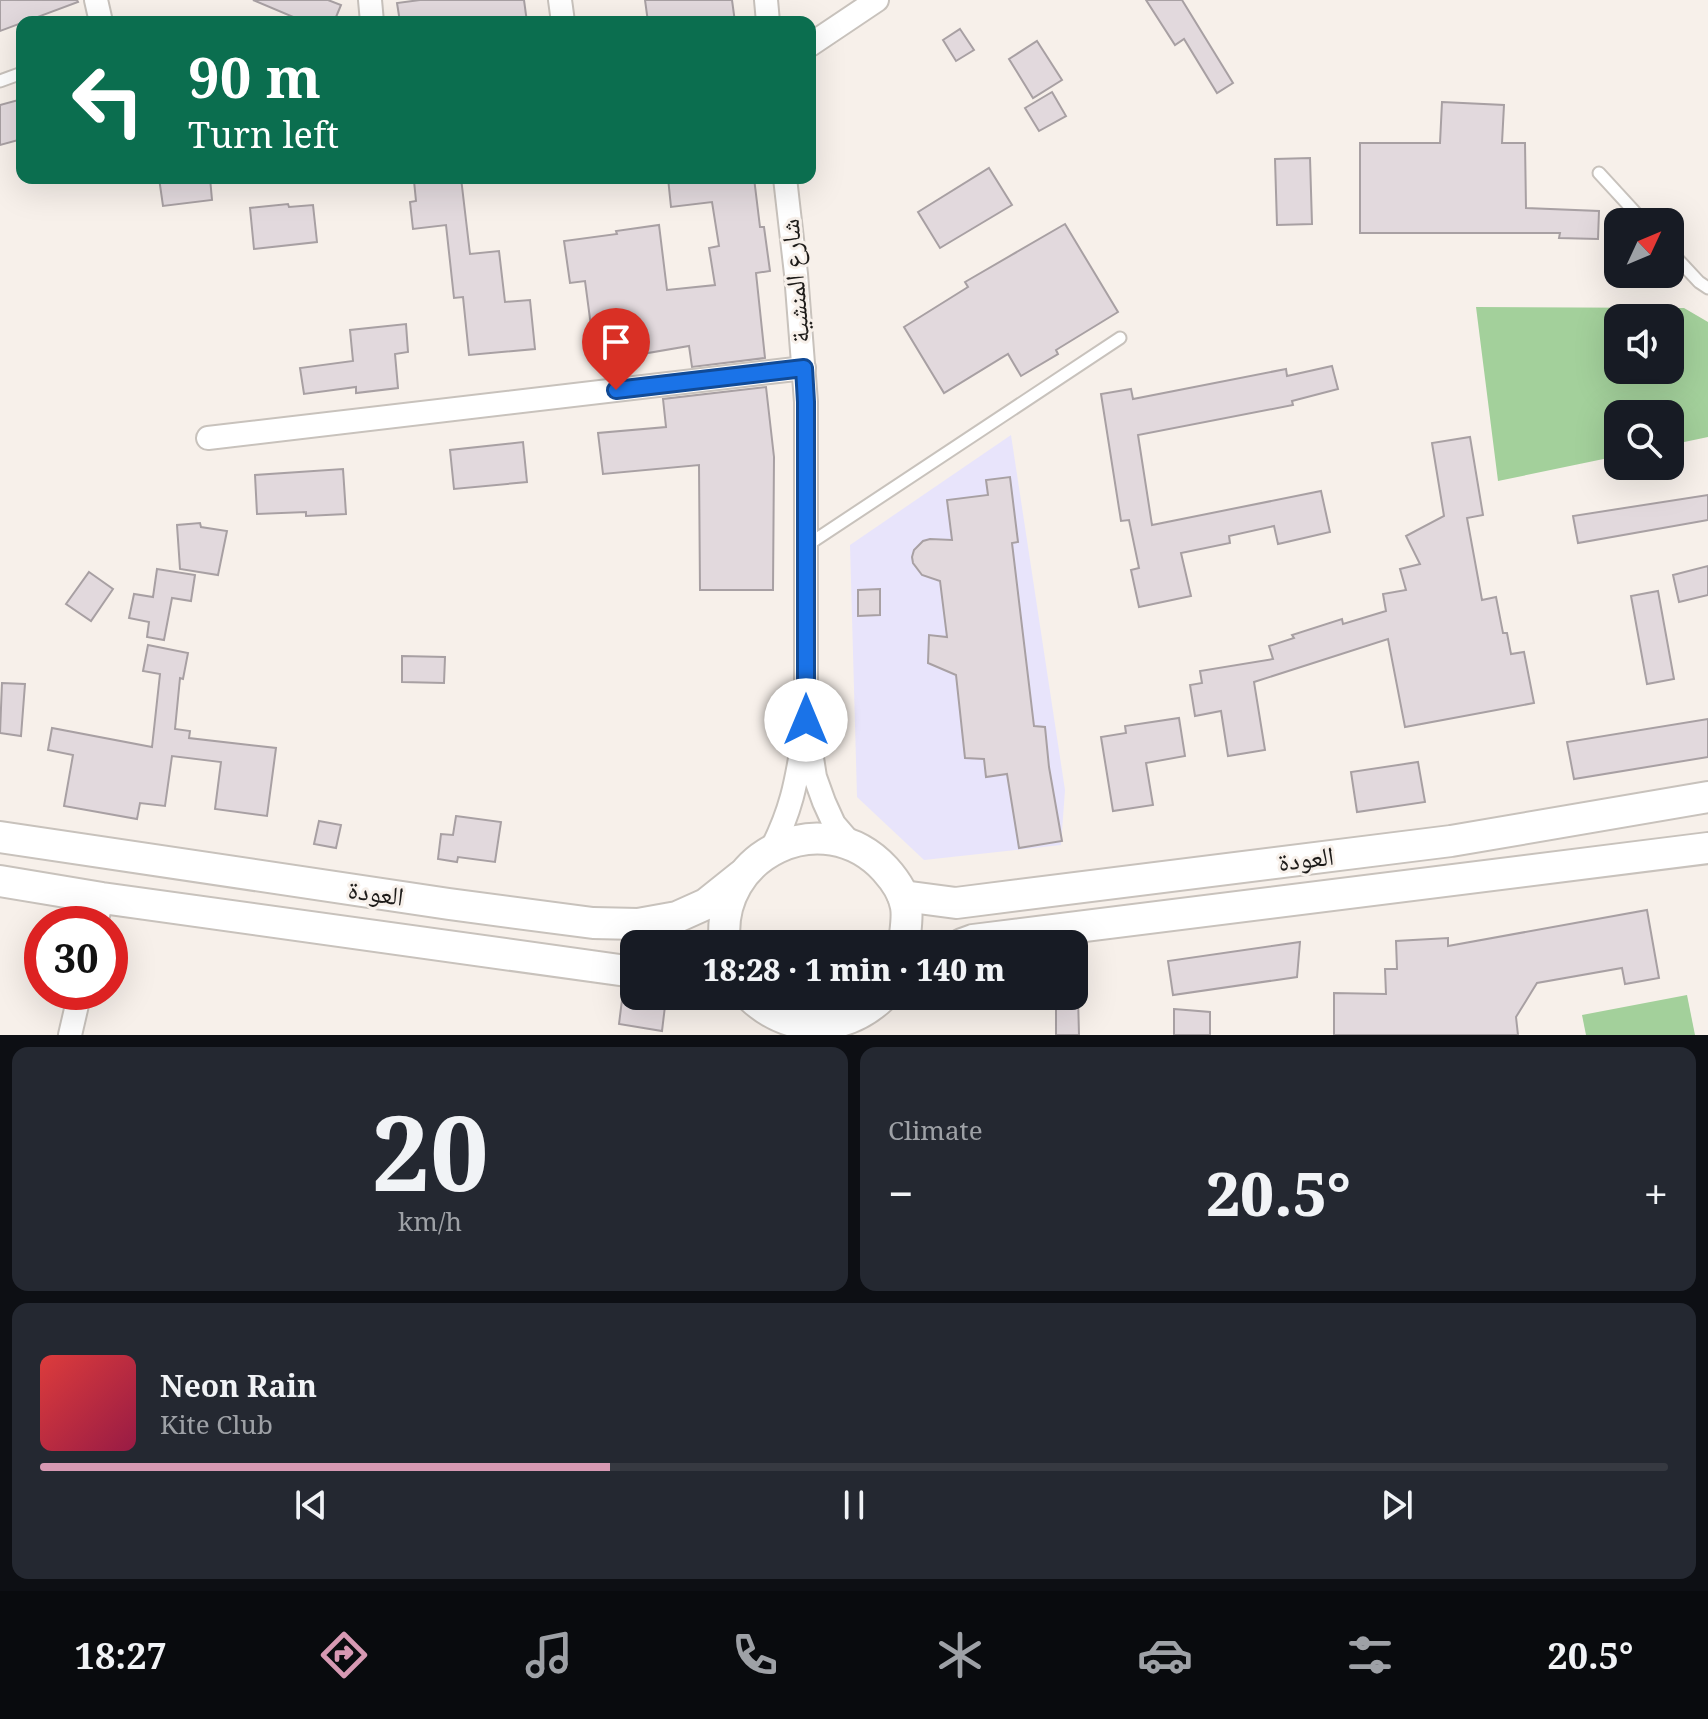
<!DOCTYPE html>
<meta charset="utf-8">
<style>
body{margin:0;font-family:"Noto Serif","Noto Naskh Arabic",serif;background:#242831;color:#f1f3f6;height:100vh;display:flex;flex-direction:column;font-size:30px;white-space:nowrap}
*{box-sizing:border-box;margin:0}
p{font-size:26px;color:#9ea1a6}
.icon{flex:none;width:44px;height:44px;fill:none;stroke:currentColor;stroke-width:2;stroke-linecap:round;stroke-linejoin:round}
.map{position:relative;height:1035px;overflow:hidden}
.side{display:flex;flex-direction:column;gap:12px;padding:12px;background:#0d0f14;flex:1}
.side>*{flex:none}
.banner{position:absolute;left:16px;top:16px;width:800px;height:168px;border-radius:16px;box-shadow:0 8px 32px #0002;background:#0b6e4f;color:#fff;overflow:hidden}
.needle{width:52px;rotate:46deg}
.buttons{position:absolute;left:1604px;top:208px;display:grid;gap:16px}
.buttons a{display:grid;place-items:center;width:80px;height:80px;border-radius:16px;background:#171b24;box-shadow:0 8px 32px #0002;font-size:40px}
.speed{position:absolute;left:24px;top:906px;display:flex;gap:16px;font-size:40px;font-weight:700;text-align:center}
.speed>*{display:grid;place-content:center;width:104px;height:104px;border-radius:50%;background:#171b24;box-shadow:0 8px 32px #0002;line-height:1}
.speed .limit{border:12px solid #d22;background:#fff;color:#111}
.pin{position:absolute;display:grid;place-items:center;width:68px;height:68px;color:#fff;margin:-82px -34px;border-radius:50% 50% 50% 0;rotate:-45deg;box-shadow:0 0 8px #0007}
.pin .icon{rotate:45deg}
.me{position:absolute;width:88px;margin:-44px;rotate:0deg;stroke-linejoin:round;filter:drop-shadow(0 0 6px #0008)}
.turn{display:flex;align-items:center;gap:28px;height:168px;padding:0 40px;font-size:36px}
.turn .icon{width:104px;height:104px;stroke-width:2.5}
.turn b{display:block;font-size:56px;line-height:68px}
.big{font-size:60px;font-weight:800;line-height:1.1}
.side .widget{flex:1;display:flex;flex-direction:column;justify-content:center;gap:12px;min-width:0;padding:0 28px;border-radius:16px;background:#242831}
.side .dial{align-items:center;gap:0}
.dial b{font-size:104px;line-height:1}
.song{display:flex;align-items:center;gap:24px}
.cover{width:96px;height:96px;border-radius:12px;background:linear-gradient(135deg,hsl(0 70% 55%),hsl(340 70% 35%))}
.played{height:8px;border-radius:4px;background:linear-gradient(90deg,#d799b3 35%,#363941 35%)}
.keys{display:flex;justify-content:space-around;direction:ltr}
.heat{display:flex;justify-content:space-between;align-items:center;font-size:44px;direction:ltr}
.side .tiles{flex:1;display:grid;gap:12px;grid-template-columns:1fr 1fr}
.widget:last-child{grid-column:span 2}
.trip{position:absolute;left:620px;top:930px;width:468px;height:80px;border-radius:16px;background:#171b24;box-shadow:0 8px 32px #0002;font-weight:800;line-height:80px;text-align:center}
.tab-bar{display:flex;height:128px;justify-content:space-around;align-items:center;background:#090b0e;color:#9ea1a6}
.tab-bar .icon{width:56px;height:56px}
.tab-bar .active{color:#d799b3}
.tab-bar b{font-size:36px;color:#f1f3f6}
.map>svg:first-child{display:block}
.education{fill:#e8e4fb}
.green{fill:#a3d09b;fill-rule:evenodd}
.building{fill:#e2d9dd;stroke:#a8a0a3;stroke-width:2}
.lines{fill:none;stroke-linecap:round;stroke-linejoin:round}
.lane-casing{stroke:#c8c2bc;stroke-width:15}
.street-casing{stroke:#c8c2bc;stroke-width:26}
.secondary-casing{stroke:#c8c2bc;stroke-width:34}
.lane{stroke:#fff;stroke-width:11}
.street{stroke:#fff;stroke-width:22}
.secondary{stroke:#fff;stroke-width:30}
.route-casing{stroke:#114b97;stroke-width:20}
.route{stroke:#1a73e8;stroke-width:14}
.labels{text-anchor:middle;stroke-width:6;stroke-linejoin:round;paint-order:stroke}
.street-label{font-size:26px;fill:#1d1b19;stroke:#f7f0ea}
</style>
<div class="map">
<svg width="1708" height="1035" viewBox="0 0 1708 1035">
<rect width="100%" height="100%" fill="#f7f0ea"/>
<path class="education" d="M1011 435 1065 790 1061 845 924 860 857 797 850 545Z"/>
<g class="green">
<path d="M1476 307 1684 308 1708 322V437L1670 445V414H1618V456L1498 481ZM1618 318H1670V370H1618Z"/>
<path d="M1687 995 1695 1035H1586L1582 1015Z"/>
</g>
<g class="building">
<path d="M0 0H77L78 2 0 31Z"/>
<path d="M253 0H328L341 5 334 22H305Z"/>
<path d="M420 0H524L527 22H400L397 3Z"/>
<path d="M645 0H732L735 22H648Z"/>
<path d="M1146 0H1182L1233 83 1217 93 1184 39 1175 45Z"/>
<path d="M960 29 974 50 956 61 943 40Z"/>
<path d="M1037 41 1062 80 1033 98 1009 59Z"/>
<path d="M1052 92 1066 116 1039 131 1025 108Z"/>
<path d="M22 99V139L0 145V105Z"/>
<path d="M1442 102 1504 105 1502 143H1525L1526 208 1599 211 1598 239 1559 238 1560 233H1360V143H1440Z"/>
<path d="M1310 158 1312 224 1277 225 1275 159Z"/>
<path d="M989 168 1012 205 940 248 918 212Z"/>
<path d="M159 178H210L212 200 163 206Z"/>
<path d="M446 178H461L470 254 499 251 505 302 530 300 535 349 469 355 463 297 454 298 446 225 413 229 410 202 416 201 414 181Z"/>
<path d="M668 178H754L760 227H764L770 271 756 273 765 358 692 367 689 346 642 354 640 343 594 349 585 281 570 283 564 241 617 234 616 231 659 225 667 290 715 285 709 248 719 246 712 202 671 207Z"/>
<path d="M288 204 289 207 313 205 317 242 254 249 250 208Z"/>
<path d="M1065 224 1118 312 1056 350 1058 354 1021 376 1008 354 944 393 904 327 968 287 965 282Z"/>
<path d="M406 324 408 352 395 354 398 388 356 393V387L304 394 300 368 353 361 350 330Z"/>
<path d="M1332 366 1338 389 1292 401 1293 405 1138 435 1152 525 1321 491 1330 532 1278 544 1274 526 1229 536 1230 543 1181 553 1191 596 1139 607 1131 570 1139 568 1129 520 1121 521 1101 394 1131 389 1133 399 1286 369 1287 376Z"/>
<path d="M766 387 774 457 773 590H700L699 465 603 474 598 433 666 427 663 399Z"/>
<path d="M1470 437 1483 515 1467 518 1482 600 1496 597 1503 633H1507L1511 654 1524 652 1534 703 1405 727 1388 639 1254 682 1265 750 1228 756 1221 711 1195 716 1190 685 1202 683 1200 671 1273 659 1269 646 1294 638 1292 635 1342 619 1343 624 1386 611 1383 594 1406 590 1400 569 1420 564 1406 536 1444 516 1432 443Z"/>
<path d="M523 442 527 482 454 489 450 450Z"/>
<path d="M343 469 346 514 306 516V512L257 514 255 475Z"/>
<path d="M1010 477 1018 542 1012 543 1034 726 1045 727 1049 767 1062 841 1019 848 1007 774 986 777 984 759 965 758 956 675 928 663 929 635 947 637 940 581 922 575 913 563 912 557 914 550 923 541 930 539 952 540 947 500 988 495 986 480Z"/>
<path d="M1708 495V520L1578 543 1573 516Z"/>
<path d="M200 523 201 527 227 531 218 575 180 569 177 525Z"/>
<path d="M1708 566V595L1679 602 1673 575Z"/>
<path d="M157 569 195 575 191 601 172 598 164 640 147 637 149 622 129 618 134 594 153 597Z"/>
<path d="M89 572 113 589 91 621 66 604Z"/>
<path d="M880 589V615L858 616V590Z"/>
<path d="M1658 591 1674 679 1647 684 1631 596Z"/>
<path d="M148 645 188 653 183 679 180 678 175 729 190 731 189 738 276 748 267 816 215 809 221 762 172 756 165 806 140 803 137 819 64 806 73 755 48 750 52 728 152 747 160 674 143 671Z"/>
<path d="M402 656 445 657 444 683 402 682Z"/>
<path d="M2 683 25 684 21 736 0 733Z"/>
<path d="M1179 718 1185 756 1146 763 1153 805 1113 811 1101 737 1126 733 1125 726Z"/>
<path d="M1708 719V757L1574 779 1567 742Z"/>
<path d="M1418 762 1425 802 1357 812 1351 772Z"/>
<path d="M456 816 501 822 495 862 458 857 457 862 438 859 441 834 453 835Z"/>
<path d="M319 821 341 825 336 848 314 844Z"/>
<path d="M1647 910 1659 978 1625 984 1622 968 1537 983 1516 1017 1518 1035H1334V993L1386 994 1385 969H1397L1396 941 1448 938V946Z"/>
<path d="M1300 942 1297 977 1173 995 1168 961Z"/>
<path d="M1056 996H1078L1079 1035H1056Z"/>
<path d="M622 1000 665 1006 662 1031 619 1024Z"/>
<path d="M1174 1009 1210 1012V1035H1174Z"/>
</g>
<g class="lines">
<defs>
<g id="lane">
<path d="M0 81 22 73"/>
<path d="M1599 173 1644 222"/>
<path d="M1670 251 1699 282 1708 288"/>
<path d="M806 546 1120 338"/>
</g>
<g id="street">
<path d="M96 0 101 22"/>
<path d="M370 0 372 22"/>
<path d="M560 0 563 22"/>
<path d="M766 0 768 22"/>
<path d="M810 45 877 0"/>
<path d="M785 178 796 274 806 402V720L815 777 824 802 834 824 852 845"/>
<path d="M208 438 804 368"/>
<path d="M771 850C791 811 796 784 803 741"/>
<path d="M96 924 102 898"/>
<path d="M70 1035 80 992"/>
</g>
<g id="secondary">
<path d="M0 837 449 904 593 923 638 924 677 917 706 904 741 876"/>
<path d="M0 881 102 898 634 972"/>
<path d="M903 896 956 903 1451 841 1708 797"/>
<path d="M725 944C714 854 823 802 885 869 894 879 904 893 906 907 908 918 905 932 904 944"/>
<path d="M962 944 973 940 1708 848"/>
<path d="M750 996C790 1034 844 1033 883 996"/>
</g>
</defs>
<use href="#lane" class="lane-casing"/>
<use href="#street" class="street-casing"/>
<use href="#secondary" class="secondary-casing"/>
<use href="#lane" class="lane"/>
<use href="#street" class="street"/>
<use href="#secondary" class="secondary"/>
</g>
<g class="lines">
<defs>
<path id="route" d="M616 390 804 368 806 402V720"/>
</defs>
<use href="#route" class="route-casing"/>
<use href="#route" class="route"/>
</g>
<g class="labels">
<g class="street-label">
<text transform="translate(795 281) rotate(-95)" y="9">شارع المنشية</text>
<text transform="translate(1306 859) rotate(-7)" y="9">العودة</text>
<text transform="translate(376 893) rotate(8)" y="9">العودة</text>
</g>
</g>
</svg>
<div class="buttons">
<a><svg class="needle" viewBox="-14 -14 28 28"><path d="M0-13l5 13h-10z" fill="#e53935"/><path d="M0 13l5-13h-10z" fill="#9ea1a6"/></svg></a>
<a><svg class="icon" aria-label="sound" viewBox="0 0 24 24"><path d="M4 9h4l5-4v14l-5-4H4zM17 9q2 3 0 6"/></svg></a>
<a><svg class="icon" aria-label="search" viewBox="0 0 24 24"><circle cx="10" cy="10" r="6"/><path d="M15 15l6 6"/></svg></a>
</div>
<div class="speed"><div class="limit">30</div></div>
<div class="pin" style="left:616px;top:390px;background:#d93025"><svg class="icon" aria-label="arrive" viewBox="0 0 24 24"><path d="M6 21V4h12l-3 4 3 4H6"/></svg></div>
<svg class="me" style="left:806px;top:720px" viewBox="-20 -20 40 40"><circle r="19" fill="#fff"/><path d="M0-13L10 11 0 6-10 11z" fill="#1a73e8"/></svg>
<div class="trip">18:28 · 1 min · 140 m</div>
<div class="banner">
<div class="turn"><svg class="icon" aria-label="left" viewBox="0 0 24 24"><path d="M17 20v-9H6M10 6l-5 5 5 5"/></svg><div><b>90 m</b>Turn left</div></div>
</div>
</div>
<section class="side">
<div class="tiles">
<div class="widget dial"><b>20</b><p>km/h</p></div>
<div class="widget"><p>Climate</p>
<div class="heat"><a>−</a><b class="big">20.5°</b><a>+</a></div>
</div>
<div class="widget">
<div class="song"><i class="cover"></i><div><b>Neon Rain</b><p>Kite Club</p></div></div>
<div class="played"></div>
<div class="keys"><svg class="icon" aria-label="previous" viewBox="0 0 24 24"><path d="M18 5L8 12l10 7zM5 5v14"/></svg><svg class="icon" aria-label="pause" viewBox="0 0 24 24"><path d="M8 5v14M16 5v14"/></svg><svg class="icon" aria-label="next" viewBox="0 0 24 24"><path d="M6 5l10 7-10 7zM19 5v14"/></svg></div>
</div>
</div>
</section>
<nav class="tab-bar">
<b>18:27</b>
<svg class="icon active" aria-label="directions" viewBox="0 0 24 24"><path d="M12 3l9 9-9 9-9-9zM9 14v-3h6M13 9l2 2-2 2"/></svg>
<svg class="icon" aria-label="music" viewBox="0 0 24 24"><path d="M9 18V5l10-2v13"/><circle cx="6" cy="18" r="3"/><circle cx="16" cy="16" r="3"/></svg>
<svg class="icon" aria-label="phone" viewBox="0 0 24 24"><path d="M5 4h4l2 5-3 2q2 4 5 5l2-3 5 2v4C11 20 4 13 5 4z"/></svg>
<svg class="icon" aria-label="climate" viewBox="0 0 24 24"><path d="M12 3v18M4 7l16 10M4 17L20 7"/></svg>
<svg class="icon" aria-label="car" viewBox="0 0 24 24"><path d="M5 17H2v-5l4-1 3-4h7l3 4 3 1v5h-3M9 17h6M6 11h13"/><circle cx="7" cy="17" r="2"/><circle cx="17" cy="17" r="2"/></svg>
<svg class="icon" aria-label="filters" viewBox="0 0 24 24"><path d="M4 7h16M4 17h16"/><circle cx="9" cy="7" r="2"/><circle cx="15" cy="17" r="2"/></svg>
<b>20.5°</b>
</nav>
